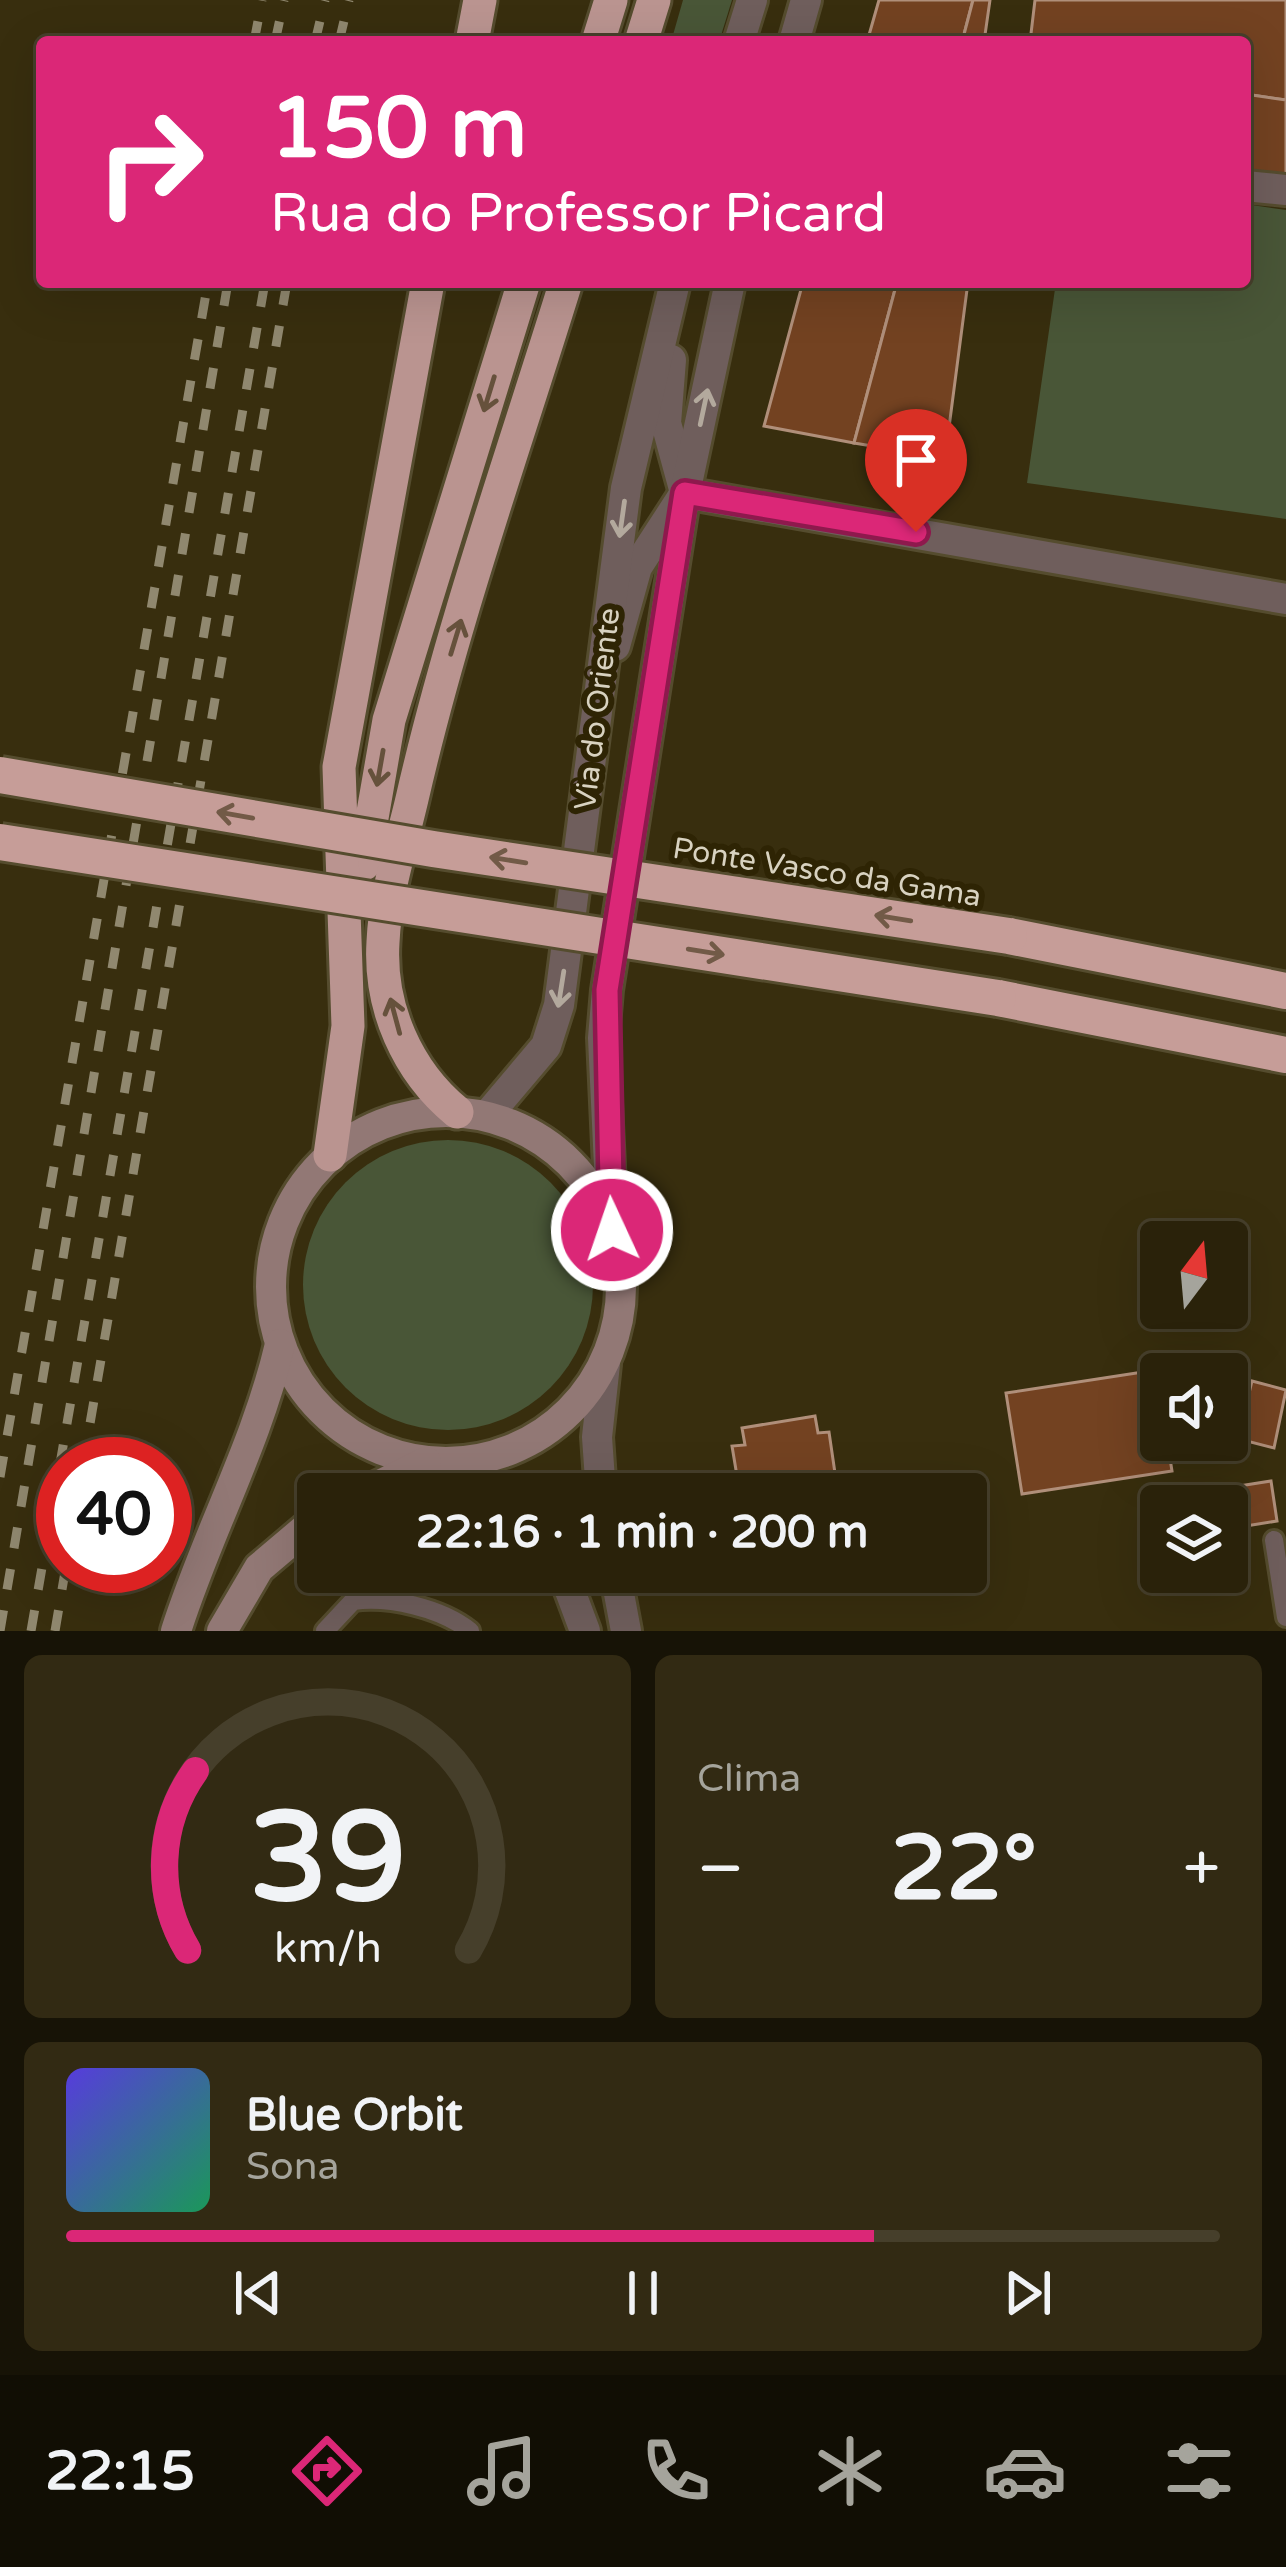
<!DOCTYPE html>
<html lang="pt">
<meta charset="utf-8">
<style>
body{margin:0;font-family:"Varela Round",sans-serif;background:#322a13;color:#f1f3f6;height:100vh;display:flex;flex-direction:column;font-size:45px;white-space:nowrap}
*{box-sizing:border-box;margin:0}
p{font-size:39px;color:#a5a49c}
.icon{flex:none;width:66px;height:66px;fill:none;stroke:currentColor;stroke-width:2;stroke-linecap:round;stroke-linejoin:round}
.map{position:relative;height:1631px;overflow:hidden}
.panel{display:flex;flex-direction:column;gap:24px;padding:24px;background:#171306;flex:1}
.panel>*{flex:none}
.banner{position:absolute;left:36px;top:36px;width:1215px;height:252px;border-radius:12px;box-shadow:0 12px 48px #0002,0 0 0 3px #463f2b;background:#db2777;color:#fff;overflow:hidden}
.needle{width:78px;rotate:16deg}
.buttons{position:absolute;left:1140px;top:1221px;display:grid;gap:24px}
.buttons a{display:grid;place-items:center;width:108px;height:108px;border-radius:12px;background:#2a220a;box-shadow:0 12px 48px #0002,0 0 0 3px #463f2b;font-size:60px}
.speed{position:absolute;left:36px;top:1437px;display:flex;gap:24px;font-size:60px;font-weight:700;text-align:center}
.speed>*{display:grid;place-content:center;width:156px;height:156px;border-radius:50%;background:#2a220a;box-shadow:0 12px 48px #0002,0 0 0 3px #463f2b;line-height:1}
.speed .limit{border:18px solid #d22;background:#fff;color:#111}
.pin{position:absolute;display:grid;place-items:center;width:102px;height:102px;color:#fff;margin:-123px -51px;border-radius:50% 50% 50% 0;rotate:-45deg;box-shadow:0 0 12px #0007}
.pin .icon{rotate:45deg}
.me{position:absolute;width:132px;margin:-66px;rotate:357deg;stroke-linejoin:round;filter:drop-shadow(0 0 9px #0008)}
.turn{display:flex;align-items:center;gap:42px;height:252px;padding:0 36px;font-size:54px}
.turn .icon{width:156px;height:156px;stroke-width:2.5}
.turn b{display:block;font-size:84px;line-height:102px}
.big{font-size:90px;font-weight:700;line-height:1.1}
.panel .card{flex:1;display:flex;flex-direction:column;justify-content:center;gap:18px;min-width:0;padding:0 42px;border-radius:18px;background:#322a13}
.panel .dial{align-items:center;gap:0}
.dial svg{height:312px;overflow:visible;fill:none;stroke:#463f2b;stroke-width:7;stroke-linecap:round;text-anchor:middle}
.dial text{fill:#f1f3f6;stroke:none}
.song{display:flex;align-items:center;gap:36px}
.cover{width:144px;height:144px;border-radius:18px;background:linear-gradient(135deg,hsl(250 70% 55%),hsl(150 70% 35%))}
.played{height:12px;border-radius:6px;background:linear-gradient(90deg,#db2777 70%,#463f2b 70%)}
.keys{display:flex;justify-content:space-around;direction:ltr}
.heat{display:flex;justify-content:space-between;align-items:center;font-size:66px;direction:ltr}
.panel .tiles{flex:1;display:grid;gap:24px;grid-template-columns:1fr 1fr}
.card:last-child{grid-column:span 2}
.trip{position:absolute;left:297px;top:1473px;width:690px;height:120px;border-radius:12px;background:#2a220a;box-shadow:0 12px 48px #0002,0 0 0 3px #463f2b;font-weight:700;line-height:120px;text-align:center}
.menu{display:flex;height:192px;justify-content:space-around;align-items:center;background:#110e04;color:#a5a49c}
.menu .icon{width:84px;height:84px}
.menu .on{color:#db2777}
.menu b{font-size:54px;color:#f1f3f6}
.map>svg:first-child{display:block}
.green{fill:#495637}
.building{fill:#734221;stroke:#b08f7a;stroke-width:3}
.lines{fill:none;stroke-linecap:round;stroke-linejoin:round}
.service-casing{stroke:#554c2e;stroke-width:24}
.pedestrian-casing{stroke:#554c2e;stroke-width:36}
.minor-casing{stroke:#554c2e;stroke-width:36}
.tertiary-casing{stroke:#554c2e;stroke-width:36}
.secondary-casing{stroke:#554c2e;stroke-width:36}
.trunk-casing{stroke:#554c2e;stroke-width:39}
.motorway-casing{stroke:#554c2e;stroke-width:42}
.service{stroke:#6f5e5c;stroke-width:18}
.pedestrian{stroke:#6f5e5c;stroke-width:30}
.minor{stroke:#6f5e5c;stroke-width:30}
.tertiary{stroke:#6f5e5c;stroke-width:30}
.secondary{stroke:#927875;stroke-width:30}
.trunk{stroke:#ba9490;stroke-width:33}
.motorway{stroke:#c69d98;stroke-width:36}
.rail{stroke:#90886f;stroke-width:9;stroke-dasharray:21 21;stroke-linecap:butt}
.motorway-bridge-casing{stroke:#554c2e;stroke-width:42;stroke-linecap:butt}
.motorway-bridge{stroke:#c69d98;stroke-width:36}
.oneway{stroke:#66513c}
.oneway2{stroke:#b3a99d}
.oneway3{stroke:#725a47}
.route-casing{stroke:#8e194d;stroke-width:30}
.route{stroke:#db2777;stroke-width:21}
.labels{text-anchor:middle;stroke-width:12;stroke-linejoin:round;paint-order:stroke}
.street-label{font-size:30px;fill:#d8d2c0;stroke:#2e2404}
</style>
<div class="map">
<svg width="1286" height="1631" viewBox="0 0 1286 1631">
<rect width="100%" height="100%" fill="#382e0e"/>
<g class="green">
<path d="M683 0H732L719 42H671Z"/>
<path d="M1245 204 1286 210V519L1027 483 1056 282H1245Z"/>
<circle cx="448" cy="1285" r="145"/>
</g>
<g class="building">
<path d="M879 0H973L962 42H867Z"/>
<path d="M973 0H990L984 42H962Z"/>
<path d="M1035 0H1286V100L1245 94V42H1030Z"/>
<path d="M1245 94 1286 100V179L1245 173Z"/>
<path d="M803 282H897L854 443 764 426Z"/>
<path d="M897 282H968L945 458 854 443Z"/>
<path d="M1156 1370 1161 1440H1167L1172 1471 1022 1494 1006 1393Z"/>
<path d="M1252 1381 1286 1390 1274 1448 1227 1436 1233 1407 1245 1410Z"/>
<path d="M815 1416 818 1433 829 1432 836 1480 825 1481 827 1494H740L732 1446 745 1445 742 1428Z"/>
<path d="M1271 1481 1277 1521 1227 1529V1506H1203L1201 1492Z"/>
</g>
<g class="lines">
<defs>
<g id="service">
<path d="M1274 1540 1286 1617"/>
<path d="M325 1631 353 1601C389 1596 441 1608 470 1631"/>
</g>
<path id="pedestrian" d="M1245 186 1286 190"/>
<g id="minor">
<path d="M615 646 637 567 685 493 1286 599"/>
<path d="M461 1462 495 1494"/>
<path d="M601 1494 597 1437 605 1364"/>
<path d="M563 1572 585 1631"/>
<path d="M615 1572 626 1631"/>
</g>
<g id="tertiary">
<path d="M739 42 752 0"/>
<path d="M794 42 806 0"/>
<path d="M671 360 666 423 684 489"/>
<path d="M487 1116 546 1046 559 1005 626 488 675 282"/>
<path d="M612 1230 603 1038 607 990 685 493 730 282"/>
</g>
<g id="secondary">
<circle cx="446" cy="1287" r="175"/>
<path d="M362 1494 426 1462"/>
<path d="M176 1631C207 1533 257 1444 280 1344"/>
<path d="M222 1631 259 1568 318 1518"/>
</g>
<g id="trunk">
<path d="M472 42 480 0"/>
<path d="M598 42 611 0"/>
<path d="M641 42 654 0"/>
<path d="M364 864 389 720 524 282"/>
<path d="M457 1112C407 1071 379 1007 383 942 385 894 401 846 412 799 452 624 513 453 566 282"/>
<path d="M330 1155 348 1026 339 767 428 282"/>
</g>
<g id="motorway">
<path d="M1009 936 1286 991"/>
<path d="M998 998 1286 1055"/>
</g>
</defs>
<use href="#service" class="service-casing"/>
<use href="#pedestrian" class="pedestrian-casing"/>
<use href="#minor" class="minor-casing"/>
<use href="#tertiary" class="tertiary-casing"/>
<use href="#secondary" class="secondary-casing"/>
<use href="#trunk" class="trunk-casing"/>
<use href="#motorway" class="motorway-casing"/>
<use href="#service" class="service"/>
<use href="#pedestrian" class="pedestrian"/>
<use href="#minor" class="minor"/>
<use href="#tertiary" class="tertiary"/>
<use href="#secondary" class="secondary"/>
<use href="#trunk" class="trunk"/>
<use href="#motorway" class="motorway"/>
<g class="rail">
<path d="M254 42 262 0"/>
<path d="M275 42 284 0"/>
<path d="M315 42 325 0"/>
<path d="M339 42 349 0"/>
<path d="M83 1464 287 282"/>
<path d="M0 1477 208 282"/>
<path d="M0 1631 228 282"/>
<path d="M31 1631 265 282"/>
<path d="M55 1631 66 1566"/>
</g>
<defs>
<g id="motorway-bridge">
<path d="M0 775 433 849 1009 936"/>
<path d="M0 842 998 998"/>
</g>
</defs>
<use href="#motorway-bridge" class="motorway-bridge-casing"/>
<use href="#motorway-bridge" class="motorway-bridge"/>
</g>
<defs><path id="oneway-shaft" d="M-6 0H5M1.5-3L5.5 0L1.5 3" fill="none" stroke-width="1.6" stroke-linecap="round" stroke-linejoin="round" transform="scale(3)"/></defs>
<g class="oneway">
<use href="#oneway-shaft" transform="translate(489 394) rotate(107)"/>
<use href="#oneway-shaft" transform="translate(456 637) rotate(-73)"/>
<use href="#oneway-shaft" transform="translate(380 768) rotate(100)"/>
<use href="#oneway-shaft" transform="translate(395 1016) rotate(-105)"/>
</g>
<g class="oneway2">
<use href="#oneway-shaft" transform="translate(704 407) rotate(-78)"/>
<use href="#oneway-shaft" transform="translate(622 519) rotate(98)"/>
<use href="#oneway-shaft" transform="translate(561 989) rotate(99)"/>
</g>
<g class="oneway3">
<use href="#oneway-shaft" transform="translate(235 815) rotate(-170)"/>
<use href="#oneway-shaft" transform="translate(508 860) rotate(-171)"/>
<use href="#oneway-shaft" transform="translate(893 918) rotate(-171)"/>
<use href="#oneway-shaft" transform="translate(706 952) rotate(9)"/>
</g>
<g class="lines">
<defs>
<path id="route" d="M612 1230 607 990 685 493 916 532"/>
</defs>
<use href="#route" class="route-casing"/>
<use href="#route" class="route"/>
</g>
<g class="labels">
<g class="street-label">
<text transform="translate(597 709) rotate(-83)" y="10">Via do Oriente</text>
<text transform="translate(827 872) rotate(9)" y="10">Ponte Vasco da Gama</text>
</g>
</g>
</svg>
<div class="buttons">
<a><svg class="needle" viewBox="-14 -14 28 28"><path d="M0-13l5 13h-10z" fill="#e53935"/><path d="M0 13l5-13h-10z" fill="#a5a49c"/></svg></a>
<a><svg class="icon" aria-label="sound" viewBox="0 0 24 24"><path d="M4 9h4l5-4v14l-5-4H4zM17 9q2 3 0 6"/></svg></a>
<a><svg class="icon" aria-label="layers" viewBox="0 0 24 24"><path d="M12 4l9 5-9 5-9-5zM3 14l9 5 9-5"/></svg></a>
</div>
<div class="speed"><div class="limit">40</div></div>
<div class="pin" style="left:916px;top:532px;background:#d93025"><svg class="icon" aria-label="arrive" viewBox="0 0 24 24"><path d="M6 21V4h12l-3 4 3 4H6"/></svg></div>
<svg class="me" style="left:612px;top:1230px" viewBox="-20 -20 40 40"><circle r="17" fill="#db2777" stroke="#fff" stroke-width="3"/><path d="M0-11L8 9 0 5-8 9z" fill="#fff"/></svg>
<div class="trip">22:16 · 1 min · 200 m</div>
<div class="banner">
<div class="turn"><svg class="icon" aria-label="right" viewBox="0 0 24 24"><path d="M7 20v-9h11M14 6l5 5-5 5"/></svg><div><b>150 m</b>Rua do Professor Picard</div></div>
</div>
</div>
<section class="panel">
<div class="tiles">
<div class="card dial"><svg viewBox="0 0 100 80">
<path d="M14 69A42 42 0 1 1 86 69"/>
<path d="M14 69A42 42 0 0 1 16 23" stroke="#db2777"/>
<text x="50" y="56" font-size="32" font-weight="700">39</text>
<text x="50" y="72" font-size="11">km/h</text>
</svg></div>
<div class="card"><p>Clima</p>
<div class="heat"><a>−</a><b class="big">22°</b><a>+</a></div>
</div>
<div class="card">
<div class="song"><i class="cover"></i><div><b>Blue Orbit</b><p>Sona</p></div></div>
<div class="played"></div>
<div class="keys"><svg class="icon" aria-label="previous" viewBox="0 0 24 24"><path d="M18 5L8 12l10 7zM5 5v14"/></svg><svg class="icon" aria-label="pause" viewBox="0 0 24 24"><path d="M8 5v14M16 5v14"/></svg><svg class="icon" aria-label="next" viewBox="0 0 24 24"><path d="M6 5l10 7-10 7zM19 5v14"/></svg></div>
</div>
</div>
</section>
<nav class="menu">
<b>22:15</b>
<svg class="icon on" aria-label="directions" viewBox="0 0 24 24"><path d="M12 3l9 9-9 9-9-9zM9 14v-3h6M13 9l2 2-2 2"/></svg>
<svg class="icon" aria-label="music" viewBox="0 0 24 24"><path d="M9 18V5l10-2v13"/><circle cx="6" cy="18" r="3"/><circle cx="16" cy="16" r="3"/></svg>
<svg class="icon" aria-label="phone" viewBox="0 0 24 24"><path d="M5 4h4l2 5-3 2q2 4 5 5l2-3 5 2v4C11 20 4 13 5 4z"/></svg>
<svg class="icon" aria-label="climate" viewBox="0 0 24 24"><path d="M12 3v18M4 7l16 10M4 17L20 7"/></svg>
<svg class="icon" aria-label="car" viewBox="0 0 24 24"><path d="M5 17H2v-5l4-1 3-4h7l3 4 3 1v5h-3M9 17h6M6 11h13"/><circle cx="7" cy="17" r="2"/><circle cx="17" cy="17" r="2"/></svg>
<svg class="icon" aria-label="filters" viewBox="0 0 24 24"><path d="M4 7h16M4 17h16"/><circle cx="9" cy="7" r="2"/><circle cx="15" cy="17" r="2"/></svg>
</nav>
